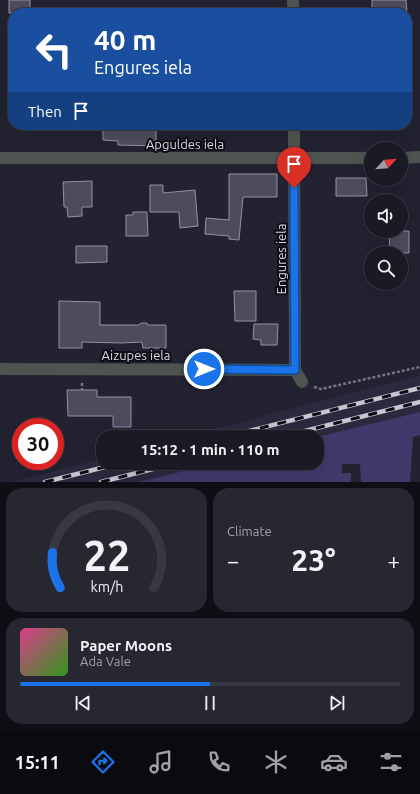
<!DOCTYPE html>
<meta charset="utf-8">
<style>
body{margin:0;font-family:Ubuntu,sans-serif;background:#272732;color:#f1f3f6;height:100vh;display:flex;flex-direction:column;font-size:15px;white-space:nowrap}
*{box-sizing:border-box;margin:0}
p{font-size:13px;color:#9fa1a7}
.icon{flex:none;width:22px;height:22px;fill:none;stroke:currentColor;stroke-width:2;stroke-linecap:round;stroke-linejoin:round}
.map{position:relative;height:482px;overflow:hidden}
.drawer{display:flex;flex-direction:column;gap:6px;padding:6px;background:#0e0e14;flex:1}
.drawer>*{flex:none}
.banner{position:absolute;left:8px;top:8px;width:404px;height:122px;border-radius:16px;box-shadow:0 4px 16px #0002,0 0 0 1px #383842;background:#1a4fa0;color:#fff;overflow:hidden}
.needle{width:26px;rotate:64deg}
.tools{position:absolute;left:364px;top:142px;display:grid;gap:8px}
.tools a{display:grid;place-items:center;width:44px;height:44px;border-radius:50%;background:#1a1a25;box-shadow:0 4px 16px #0002,0 0 0 1px #383842;font-size:20px}
.speed{position:absolute;left:12px;top:418px;display:flex;gap:8px;font-size:20px;font-weight:700;text-align:center}
.speed>*{display:grid;place-content:center;width:52px;height:52px;border-radius:50%;background:#1a1a25;box-shadow:0 4px 16px #0002,0 0 0 1px #383842;line-height:1}
.speed .limit{border:6px solid #d22;background:#fff;color:#111}
.pin{position:absolute;display:grid;place-items:center;width:34px;height:34px;color:#fff;margin:-41px -17px;border-radius:50% 50% 50% 0;rotate:-45deg;box-shadow:0 0 4px #0007}
.pin .icon{rotate:45deg}
.me{position:absolute;width:44px;margin:-22px;rotate:90deg;stroke-linejoin:round;filter:drop-shadow(0 0 3px #0008)}
.turn{display:flex;align-items:center;gap:14px;height:84px;padding:0 20px;font-size:18px}
.turn .icon{width:52px;height:52px;stroke-width:2.5}
.turn b{display:block;font-size:28px;line-height:34px}
.then{display:flex;align-items:center;height:38px;padding:0 20px;background:#0003;gap:8px;font-size:15px}
.big{font-size:30px;font-weight:700;line-height:1.1}
.drawer .tile{flex:1;display:flex;flex-direction:column;justify-content:center;gap:6px;min-width:0;padding:0 14px;border-radius:16px;background:#272732}
.drawer .dial{align-items:center;gap:0}
.dial svg{height:104px;overflow:visible;fill:none;stroke:#383842;stroke-width:7;stroke-linecap:round;text-anchor:middle}
.dial text{fill:#f1f3f6;stroke:none}
.song{display:flex;align-items:center;gap:12px}
.cover{width:48px;height:48px;border-radius:6px;background:linear-gradient(135deg,hsl(330 70% 55%),hsl(110 70% 35%))}
.played{height:4px;border-radius:2px;background:linear-gradient(90deg,#1a73e8 50%,#383842 50%)}
.keys{display:flex;justify-content:space-around;direction:ltr}
.heat{display:flex;justify-content:space-between;align-items:center;font-size:22px;direction:ltr}
.drawer .tiles{flex:1;display:grid;gap:6px;grid-template-columns:1fr 1fr}
.tile:last-child{grid-column:span 2}
.trip{position:absolute;left:96px;top:430px;width:228px;height:40px;border-radius:16px;background:#1a1a25;box-shadow:0 4px 16px #0002,0 0 0 1px #383842;font-weight:700;line-height:40px;text-align:center}
.dock{display:flex;height:64px;justify-content:space-around;align-items:center;background:#0a0a0f;color:#9fa1a7}
.dock .icon{width:28px;height:28px}
.dock .current{color:#1a73e8}
.dock b{font-size:18px;color:#f1f3f6}
.map>svg:first-child{display:block}
.built{fill:#2b293e}
.green{fill:#403a6a}
.building{fill:#4d4c5d;stroke:#9392a5}
.lines{fill:none;stroke-linecap:round;stroke-linejoin:round}
.path{stroke:#757482;stroke-width:2.5;stroke-dasharray:3 2;stroke-linecap:butt}
.street{stroke:#4e5550;stroke-width:12}
.rail-casing{stroke:#c6c5d0;stroke-width:4.5}
.rail{stroke:#0d0c13;stroke-width:3;stroke-dasharray:9;stroke-linecap:butt}
.route-casing{stroke:#114b97;stroke-width:10}
.route{stroke:#1a73e8;stroke-width:7}
.labels{text-anchor:middle;stroke-width:4;stroke-linejoin:round;paint-order:stroke}
.street-label{font-size:13px;fill:#dad9e4;stroke:#0d0c13}
</style>
<div class="map">
<svg width="420" height="482" viewBox="0 0 420 482">
<rect width="100%" height="100%" fill="#232231"/>
<g class="built">
<path d="M420 375V412L317 438 183 437Z"/>
<path d="M103 458V463H216L139 482H12Z"/>
</g>
<path class="green" d="M420 412V435L413 437 410 482H361L360 464H342V473H351V482H139L216 463H317V437Z"/>
<g class="building">
<rect x="9" y="0" width="21" height="13"/>
<path d="M372 0H406L407 13H372Z"/>
<path d="M103 125H145V126L156 127V146L118 145V141L103 140Z"/>
<path d="M229 174H277V197H243L239 240 229 239V236L205 234 206 218 229 220Z"/>
<path d="M336 178H366L367 196H336Z"/>
<path d="M92 181V207H82V216L68 217 67 207H64L63 182Z"/>
<path d="M150 185H163V193L195 190 198 226 180 228 179 212H150Z"/>
<path d="M133 212H147L148 236H126V215H133Z"/>
<path d="M389 231H409V253H390Z"/>
<path d="M76 246H107V262L76 263Z"/>
<path d="M234 291H256V321H235Z"/>
<path d="M59 301 100 302V325H139L141 323H147L148 325H166V348H143L142 342 122 343 82 342V348H59Z"/>
<path d="M254 324H278L277 345H261V340L253 339Z"/>
<path d="M67 390H97V397H131V427H113V416H68Z"/>
</g>
<g class="lines">
<g class="path">
<path d="M82 383V390"/>
<path d="M314 387 321 389 420 367"/>
</g>
<g class="street">
<path d="M293 0V13"/>
<path d="M294 125 295 370 302 382"/>
<path d="M0 158H371"/>
<path d="M401 158 420 157"/>
<path d="M0 369 295 370"/>
</g>
<defs>
<g id="rail">
<path d="M225 437 420 388"/>
<path d="M281 437 420 402"/>
<path d="M45 482 121 463"/>
<path d="M101 482 177 463"/>
</g>
</defs>
<use href="#rail" class="rail-casing"/>
<use href="#rail" class="rail"/>
</g>
<g class="lines">
<defs>
<path id="route" d="M204 369 295 370 294 188"/>
</defs>
<use href="#route" class="route-casing"/>
<use href="#route" class="route"/>
</g>
<g class="labels">
<g class="street-label">
<text x="185" y="149">Apguldes iela</text>
<text transform="translate(281 259) rotate(-90)" y="5">Engures iela</text>
<text x="136" y="360">Aizupes iela</text>
</g>
</g>
</svg>
<div class="tools">
<a><svg class="needle" viewBox="-14 -14 28 28"><path d="M0-13l5 13h-10z" fill="#e53935"/><path d="M0 13l5-13h-10z" fill="#9fa1a7"/></svg></a>
<a><svg class="icon" aria-label="sound" viewBox="0 0 24 24"><path d="M4 9h4l5-4v14l-5-4H4zM17 9q2 3 0 6"/></svg></a>
<a><svg class="icon" aria-label="search" viewBox="0 0 24 24"><circle cx="10" cy="10" r="6"/><path d="M15 15l6 6"/></svg></a>
</div>
<div class="speed"><div class="limit">30</div></div>
<div class="pin" style="left:294px;top:188px;background:#d93025"><svg class="icon" aria-label="arrive" viewBox="0 0 24 24"><path d="M6 21V4h12l-3 4 3 4H6"/></svg></div>
<svg class="me" style="left:204px;top:369px" viewBox="-20 -20 40 40"><circle r="17" fill="#1a73e8" stroke="#fff" stroke-width="3"/><path d="M0-11L8 9 0 5-8 9z" fill="#fff"/></svg>
<div class="trip">15:12 · 1 min · 110 m</div>
<div class="banner">
<div class="turn"><svg class="icon" aria-label="left" viewBox="0 0 24 24"><path d="M17 20v-9H6M10 6l-5 5 5 5"/></svg><div><b>40 m</b>Engures iela</div></div>
<div class="then">Then<svg class="icon" aria-label="arrive" viewBox="0 0 24 24"><path d="M6 21V4h12l-3 4 3 4H6"/></svg></div>
</div>
</div>
<section class="drawer">
<div class="tiles">
<div class="tile dial"><svg viewBox="0 0 100 80">
<path d="M14 69A42 42 0 1 1 86 69"/>
<path d="M14 69A42 42 0 0 1 8 42" stroke="#1a73e8"/>
<text x="50" y="56" font-size="32" font-weight="700">22</text>
<text x="50" y="72" font-size="11">km/h</text>
</svg></div>
<div class="tile"><p>Climate</p>
<div class="heat"><a>−</a><b class="big">23°</b><a>+</a></div>
</div>
<div class="tile">
<div class="song"><i class="cover"></i><div><b>Paper Moons</b><p>Ada Vale</p></div></div>
<div class="played"></div>
<div class="keys"><svg class="icon" aria-label="previous" viewBox="0 0 24 24"><path d="M18 5L8 12l10 7zM5 5v14"/></svg><svg class="icon" aria-label="pause" viewBox="0 0 24 24"><path d="M8 5v14M16 5v14"/></svg><svg class="icon" aria-label="next" viewBox="0 0 24 24"><path d="M6 5l10 7-10 7zM19 5v14"/></svg></div>
</div>
</div>
</section>
<nav class="dock">
<b>15:11</b>
<svg class="icon current" aria-label="directions" viewBox="0 0 24 24"><path d="M12 3l9 9-9 9-9-9zM9 14v-3h6M13 9l2 2-2 2"/></svg>
<svg class="icon" aria-label="music" viewBox="0 0 24 24"><path d="M9 18V5l10-2v13"/><circle cx="6" cy="18" r="3"/><circle cx="16" cy="16" r="3"/></svg>
<svg class="icon" aria-label="phone" viewBox="0 0 24 24"><path d="M5 4h4l2 5-3 2q2 4 5 5l2-3 5 2v4C11 20 4 13 5 4z"/></svg>
<svg class="icon" aria-label="climate" viewBox="0 0 24 24"><path d="M12 3v18M4 7l16 10M4 17L20 7"/></svg>
<svg class="icon" aria-label="car" viewBox="0 0 24 24"><path d="M5 17H2v-5l4-1 3-4h7l3 4 3 1v5h-3M9 17h6M6 11h13"/><circle cx="7" cy="17" r="2"/><circle cx="17" cy="17" r="2"/></svg>
<svg class="icon" aria-label="filters" viewBox="0 0 24 24"><path d="M4 7h16M4 17h16"/><circle cx="9" cy="7" r="2"/><circle cx="15" cy="17" r="2"/></svg>
</nav>
